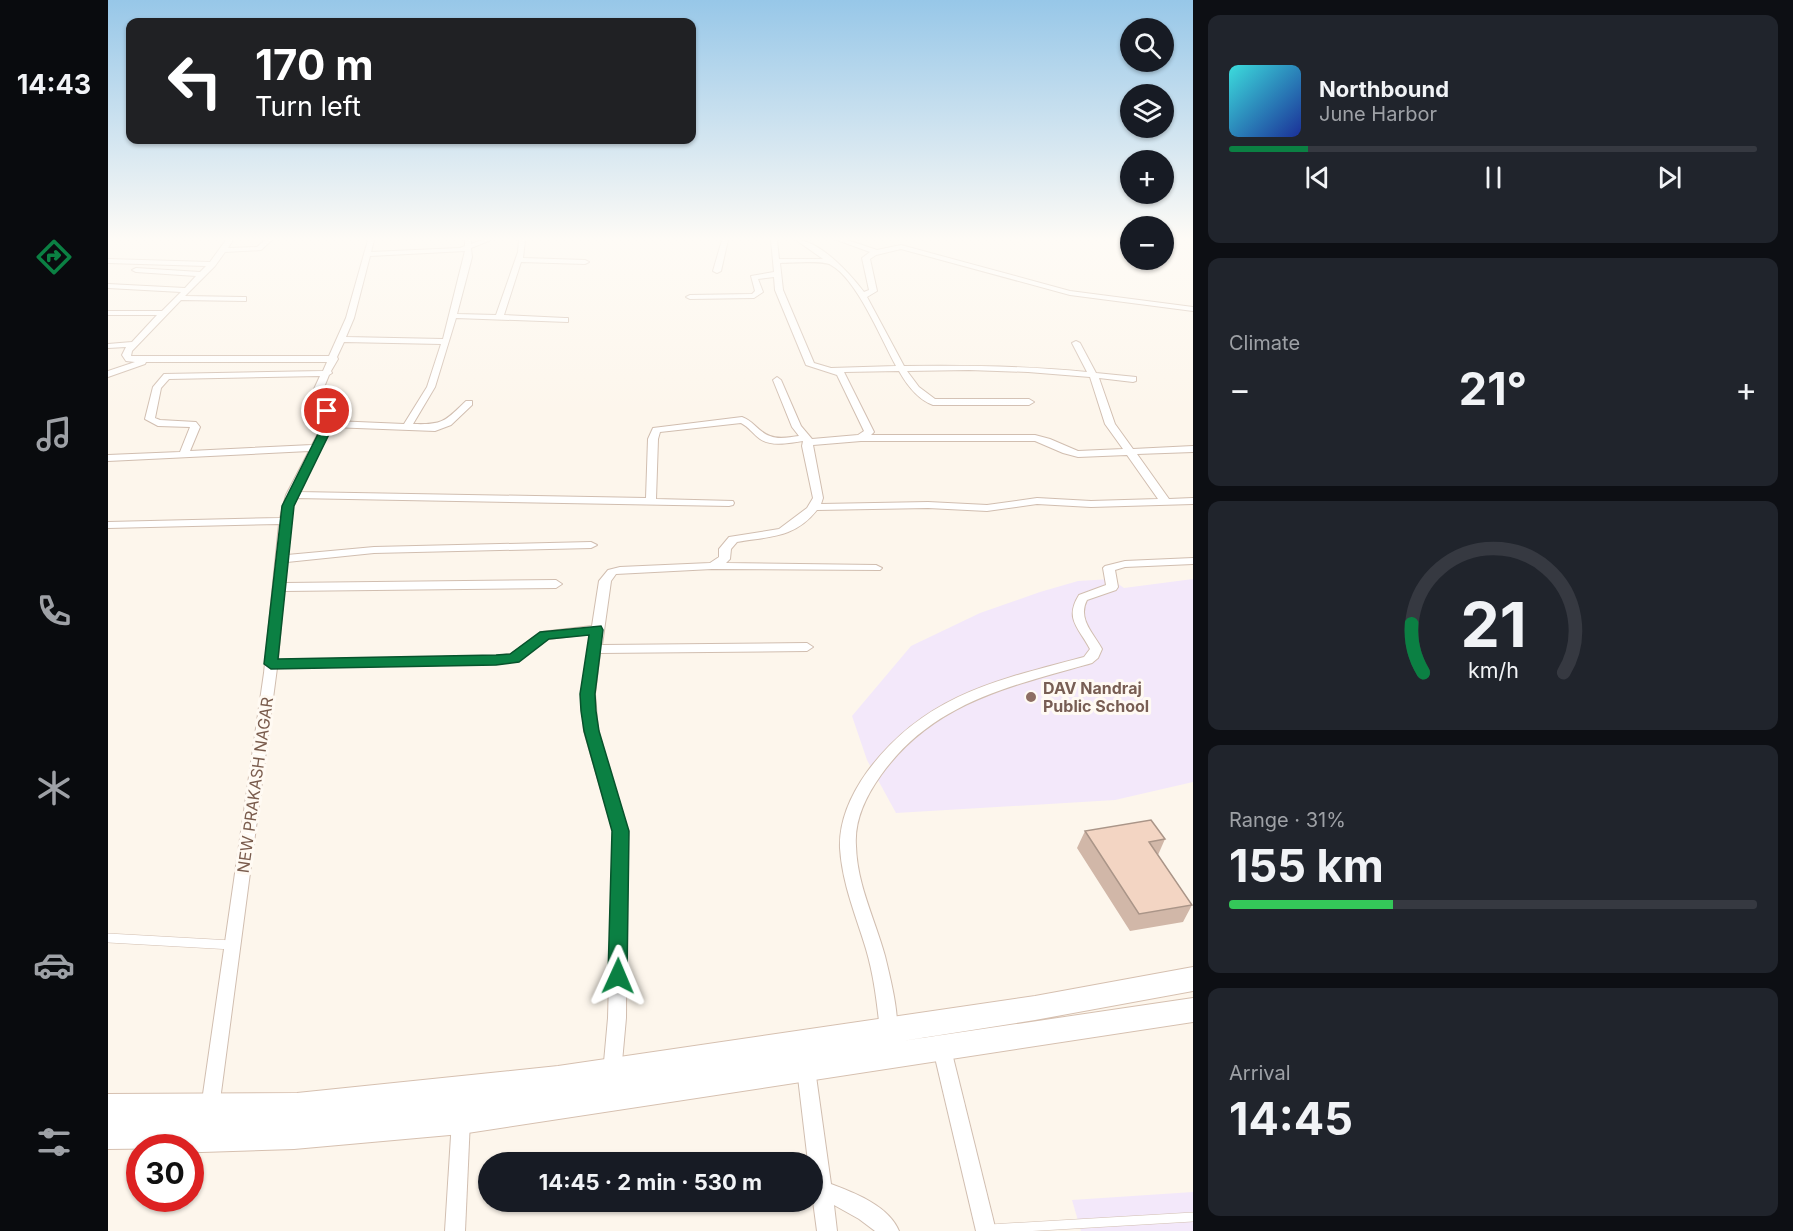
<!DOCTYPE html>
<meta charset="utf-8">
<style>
body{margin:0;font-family:Inter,sans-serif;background:#20242c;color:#f1f3f6;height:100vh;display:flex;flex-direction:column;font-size:22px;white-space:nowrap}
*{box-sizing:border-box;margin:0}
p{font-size:20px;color:#9ea1a6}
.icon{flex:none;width:33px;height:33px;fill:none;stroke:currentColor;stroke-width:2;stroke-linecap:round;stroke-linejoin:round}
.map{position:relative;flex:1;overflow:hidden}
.details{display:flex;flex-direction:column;gap:15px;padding:15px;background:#0d0f14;width:600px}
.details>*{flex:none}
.guide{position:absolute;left:18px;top:18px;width:570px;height:126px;border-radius:12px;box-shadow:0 2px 4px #0004;background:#202124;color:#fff;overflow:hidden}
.tools{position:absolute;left:1012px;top:18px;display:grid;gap:12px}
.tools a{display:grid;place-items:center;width:54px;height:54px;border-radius:50%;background:#171b24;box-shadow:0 2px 4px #0004;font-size:30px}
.speed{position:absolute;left:18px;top:1134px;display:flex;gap:12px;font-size:30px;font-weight:700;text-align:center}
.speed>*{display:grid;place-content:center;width:78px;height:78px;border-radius:50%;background:#171b24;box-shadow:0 2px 4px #0004;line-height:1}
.speed .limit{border:9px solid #d22;background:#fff;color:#111}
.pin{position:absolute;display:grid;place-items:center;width:51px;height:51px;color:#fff;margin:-26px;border:3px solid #fff;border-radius:50%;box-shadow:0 2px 6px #0007}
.me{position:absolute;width:66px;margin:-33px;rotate:1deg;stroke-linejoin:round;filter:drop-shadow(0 0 4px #0008)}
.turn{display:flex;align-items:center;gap:21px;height:126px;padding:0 30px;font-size:27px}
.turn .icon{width:78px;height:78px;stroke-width:2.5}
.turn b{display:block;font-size:42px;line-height:51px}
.big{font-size:45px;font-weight:700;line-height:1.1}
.details .card{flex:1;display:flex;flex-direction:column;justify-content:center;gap:9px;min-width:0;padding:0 21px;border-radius:12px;background:#20242c}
.details .dial{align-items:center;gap:0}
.dial svg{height:156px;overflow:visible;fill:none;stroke:#363941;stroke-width:7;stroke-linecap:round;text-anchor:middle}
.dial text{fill:#f1f3f6;stroke:none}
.song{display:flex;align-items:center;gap:18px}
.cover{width:72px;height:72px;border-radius:9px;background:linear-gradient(135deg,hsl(180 70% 55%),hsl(230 70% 35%))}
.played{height:6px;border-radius:3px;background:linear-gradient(90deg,#0b8043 15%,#363941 15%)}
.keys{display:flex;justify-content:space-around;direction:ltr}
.heat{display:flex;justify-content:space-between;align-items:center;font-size:33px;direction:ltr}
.charge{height:9px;border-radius:4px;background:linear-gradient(90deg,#34c759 31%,#363941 0)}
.trip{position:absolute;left:370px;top:1152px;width:345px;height:60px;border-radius:30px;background:#171b24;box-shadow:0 2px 4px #0004;font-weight:700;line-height:60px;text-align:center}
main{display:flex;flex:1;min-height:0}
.menu{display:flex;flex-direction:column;width:108px;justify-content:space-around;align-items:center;background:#090b0e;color:#9ea1a6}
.menu .icon{width:42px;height:42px}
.menu .on{color:#0b8043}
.menu b{font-size:27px;color:#f1f3f6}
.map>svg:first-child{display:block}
.education{fill:#f3e8fa}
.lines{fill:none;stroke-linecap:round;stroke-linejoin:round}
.service-casing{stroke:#d1beb0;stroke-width:10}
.minor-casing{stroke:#d1beb0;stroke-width:2}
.secondary-casing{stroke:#d6c0b0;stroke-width:2}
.service{stroke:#fff;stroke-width:9}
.minor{fill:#fff;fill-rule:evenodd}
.secondary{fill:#fff;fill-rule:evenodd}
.wall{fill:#d1b7a8}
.building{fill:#f3d5c3;stroke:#aa9588;stroke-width:1.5}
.route{fill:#0b8043;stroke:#07532c;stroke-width:1.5}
.education-dot{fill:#8d6e63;stroke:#fffaf3;stroke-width:2}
.labels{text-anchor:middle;stroke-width:6;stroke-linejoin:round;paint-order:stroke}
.education-label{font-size:16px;font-weight:bold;fill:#785e54;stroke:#fffaf3;text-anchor:start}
.street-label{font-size:16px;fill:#7a5c4d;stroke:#fffaf3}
</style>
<main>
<nav class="menu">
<b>14:43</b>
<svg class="icon on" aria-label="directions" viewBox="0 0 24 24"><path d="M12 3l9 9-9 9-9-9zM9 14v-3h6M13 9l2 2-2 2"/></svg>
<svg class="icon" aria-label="music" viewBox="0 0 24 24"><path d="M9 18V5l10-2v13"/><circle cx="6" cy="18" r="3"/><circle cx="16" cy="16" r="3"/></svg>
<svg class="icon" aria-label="phone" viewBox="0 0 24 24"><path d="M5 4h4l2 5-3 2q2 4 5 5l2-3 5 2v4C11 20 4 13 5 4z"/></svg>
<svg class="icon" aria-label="climate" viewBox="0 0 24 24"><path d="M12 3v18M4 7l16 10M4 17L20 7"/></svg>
<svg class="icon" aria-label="car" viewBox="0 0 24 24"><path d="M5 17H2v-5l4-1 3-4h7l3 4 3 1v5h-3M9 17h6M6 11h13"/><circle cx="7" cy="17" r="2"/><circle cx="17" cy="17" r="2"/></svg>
<svg class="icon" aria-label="filters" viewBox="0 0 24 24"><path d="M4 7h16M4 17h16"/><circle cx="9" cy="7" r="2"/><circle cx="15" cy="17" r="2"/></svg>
</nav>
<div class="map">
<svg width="1085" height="1231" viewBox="0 0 1085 1231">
<rect width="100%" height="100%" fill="#fdf6ec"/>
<g class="education">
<path d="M1003 579 1016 588 1085 579V782L1007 800 788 813 759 760 744 716 803 646 872 613 932 592 970 581Z"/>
<path d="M1085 1192V1231H973L964 1200Z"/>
</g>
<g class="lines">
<defs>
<g id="service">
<path d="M0 938 124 945"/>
<path d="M882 1229 1085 1217"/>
</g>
<g id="minor">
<path d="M118 240H125L120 248 149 247 157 240H164L153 250 117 252 107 266 77 296 135 297H138V301L73 300 24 351 23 356H221L238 318 260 240H266L263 252 352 248 357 246V240H363V244L374 240H383L363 248 364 257 349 314 388 315 410 252 411 240H417L415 258 477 260 481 262 477 264 413 262 396 315 457 318H460V322L348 318 327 387 305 424C336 425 337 421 358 401H364V405L343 425 327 431 223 427 190 492 538 498 540 439 545 428 634 417C646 421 650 432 662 436 671 440 682 437 691 436L684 427 665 380 669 377 673 380 693 426 704 439 750 435 756 431 729 375 698 365 667 290 666 277 650 279 655 292 646 298 582 299 578 297 582 295 644 294 647 291 643 276 666 272 663 240H669L671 259H715L688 240C712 240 742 274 756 292L761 290 754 258 762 252 729 240H739L769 250 793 245 962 291 1085 307V311L962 295 793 249 768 255 762 259 769 291 759 297 796 366C858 365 918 366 979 372L964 343 968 341 972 343 988 373 1028 377V381L1025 382 991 378 1007 424 1025 449 1085 446V452L1029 454 1061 499 1085 498V504L983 507 929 504 879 511 820 508 709 510C686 539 661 536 629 542L623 549 622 559 618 563 768 565 774 568 772 570 604 569 508 574 503 581 494 645 699 643 705 647 699 651 492 653 487 694 490 731 519 831 518 1018 513 1073 510 1079 504 1082 498 1079 495 1073 500 1018 505 831 476 731 473 694 483 634 440 639 410 661 388 664 169 668 111 1108 109 1115 102 1117 95 1115 93 1108 156 673 171 524 0 528V522L172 518 178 495 201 451 0 461V455L72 452 82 427 50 426 37 419 45 387 56 374 215 371 219 362H38L37 364 0 377V371L27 362 18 361 14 355 18 347 0 348V344L24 342 49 315H0V311H54L73 292 0 288V284L77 288 88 276 28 272 24 270 28 268 92 272 98 266 0 263V259L102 262ZM357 251 335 339 238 337 246 318 262 256ZM672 263C683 263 715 260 723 265 749 279 773 339 788 366L723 368 706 363 675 290ZM236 342 333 344 319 387 296 424 226 421 225 412 210 405V402L221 375 224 373 223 371 230 359 229 357ZM861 370 920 372 982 377 997 424 1015 449 970 451 942 439 927 435H763L766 432 736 372 791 371C799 385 809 399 825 405H921L926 402 921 399H827L811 387 799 371ZM212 376 200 402 203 408 217 415V420L204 445 82 451 92 427 88 422 52 420 47 418 53 388 61 379ZM633 423C641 427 645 434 652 439 664 447 681 443 695 441L694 446 705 498 699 508 671 529 621 537 611 549V557L602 563 512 567 500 570 491 581 484 626 433 632 403 654 388 656 170 660 176 591 448 588 454 584 448 580 177 583 179 562 266 553 483 548 489 545 483 542 266 547 179 555 182 521 187 498 621 506 625 505 626 503 625 501 548 499 550 439 552 432ZM753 441H927L955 453 970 457 1019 455 1050 499 983 501 929 498 879 505 820 502 713 504 715 498 705 445Z"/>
<path d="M614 240H620L613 271 609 273 605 271Z"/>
<path d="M1085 558V564L1017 567 1007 570 1010 587 1008 590 979 600C969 619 986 634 994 649L990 658 984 663C903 686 825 702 773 775 758 796 746 820 748 846 749 885 767 919 777 956 781 973 794 1022 787 1036L781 1038 775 1036 772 1030C769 1003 766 976 758 949 748 916 734 883 732 848 731 820 744 793 759 772 816 695 889 680 976 657L982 649C971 628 956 619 971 595L998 585 995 568 997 566 1017 561Z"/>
<path d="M834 1040 840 1043 843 1049 888 1231H868L825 1049 828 1043Z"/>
<path d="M698 1060 704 1063 707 1069 723 1184C747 1193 781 1206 791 1231H767L751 1219 726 1205 729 1231H709L705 1201V1162H700L689 1069 692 1063Z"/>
<path d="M353 1111 360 1113 362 1120 357 1231H337L344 1120 346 1113Z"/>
</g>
<path id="secondary" d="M1085 967V991L927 1020 794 1041 1085 998V1022L353 1134 186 1149 94 1152H82V1148L0 1149V1094L189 1093 450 1066 927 996Z"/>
</defs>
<use href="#service" class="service-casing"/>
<use href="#minor" class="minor-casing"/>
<use href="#secondary" class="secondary-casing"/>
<use href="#service" class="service"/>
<use href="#minor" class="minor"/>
<use href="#secondary" class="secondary"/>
</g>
<path class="wall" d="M977 831 1057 839 1050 855 1084 905 1075 922 1022 931 969 848Z"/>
<path class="building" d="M1043 820 1057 839 1041 842 1084 905 1031 914 977 831Z"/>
<linearGradient id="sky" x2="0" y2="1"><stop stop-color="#97c7e8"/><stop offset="0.58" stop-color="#fefbf6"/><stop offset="1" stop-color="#fefbf6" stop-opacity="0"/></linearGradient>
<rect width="1085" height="412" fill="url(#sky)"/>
<path class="route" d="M219 408 223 409 228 420 186 506 170 659 388 655 402 654 432 632 493 626 495 630 487 694 488 711 491 731 521 831 519 976 516 982 510 985 503 982 500 976 504 831 476 731 473 711 472 694 481 635 441 639 411 662 388 665 163 669 156 664 174 506 217 420 214 411Z"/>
<circle class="education-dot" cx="923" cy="697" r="6"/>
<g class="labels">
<g class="education-label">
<text x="935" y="694">DAV Nandraj<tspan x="935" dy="18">Public School</tspan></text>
</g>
<g class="street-label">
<text transform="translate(147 785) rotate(-82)" y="6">NEW PRAKASH NAGAR</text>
</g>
</g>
</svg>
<div class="tools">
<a><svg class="icon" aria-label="search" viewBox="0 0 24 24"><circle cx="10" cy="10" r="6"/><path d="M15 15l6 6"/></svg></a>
<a><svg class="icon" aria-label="layers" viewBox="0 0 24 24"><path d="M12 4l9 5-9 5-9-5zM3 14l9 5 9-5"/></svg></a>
<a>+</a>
<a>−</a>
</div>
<div class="speed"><div class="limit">30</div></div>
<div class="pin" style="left:219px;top:411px;background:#d93025"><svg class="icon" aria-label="arrive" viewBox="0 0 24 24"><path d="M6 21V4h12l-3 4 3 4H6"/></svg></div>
<svg class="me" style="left:510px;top:976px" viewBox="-20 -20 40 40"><path d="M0-17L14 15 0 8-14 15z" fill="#0b8043" stroke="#fff" stroke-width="4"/></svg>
<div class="trip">14:45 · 2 min · 530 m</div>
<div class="guide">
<div class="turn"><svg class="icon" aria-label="left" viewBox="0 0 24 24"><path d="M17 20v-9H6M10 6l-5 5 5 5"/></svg><div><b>170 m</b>Turn left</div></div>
</div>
</div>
<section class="details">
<div class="card">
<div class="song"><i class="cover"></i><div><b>Northbound</b><p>June Harbor</p></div></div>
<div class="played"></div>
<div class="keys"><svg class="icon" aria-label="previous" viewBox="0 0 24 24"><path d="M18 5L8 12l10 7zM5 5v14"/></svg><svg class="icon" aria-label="pause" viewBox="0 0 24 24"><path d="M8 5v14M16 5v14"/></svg><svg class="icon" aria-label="next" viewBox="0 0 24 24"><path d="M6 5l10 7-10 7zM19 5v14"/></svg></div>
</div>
<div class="card"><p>Climate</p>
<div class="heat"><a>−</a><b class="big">21°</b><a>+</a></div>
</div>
<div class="card dial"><svg viewBox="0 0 100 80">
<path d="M14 69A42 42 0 1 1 86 69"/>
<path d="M14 69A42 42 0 0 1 8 44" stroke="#0b8043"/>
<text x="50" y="56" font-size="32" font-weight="700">21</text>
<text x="50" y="72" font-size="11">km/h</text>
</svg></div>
<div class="card"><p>Range · 31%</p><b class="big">155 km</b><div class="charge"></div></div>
<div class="card"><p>Arrival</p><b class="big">14:45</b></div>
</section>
</main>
